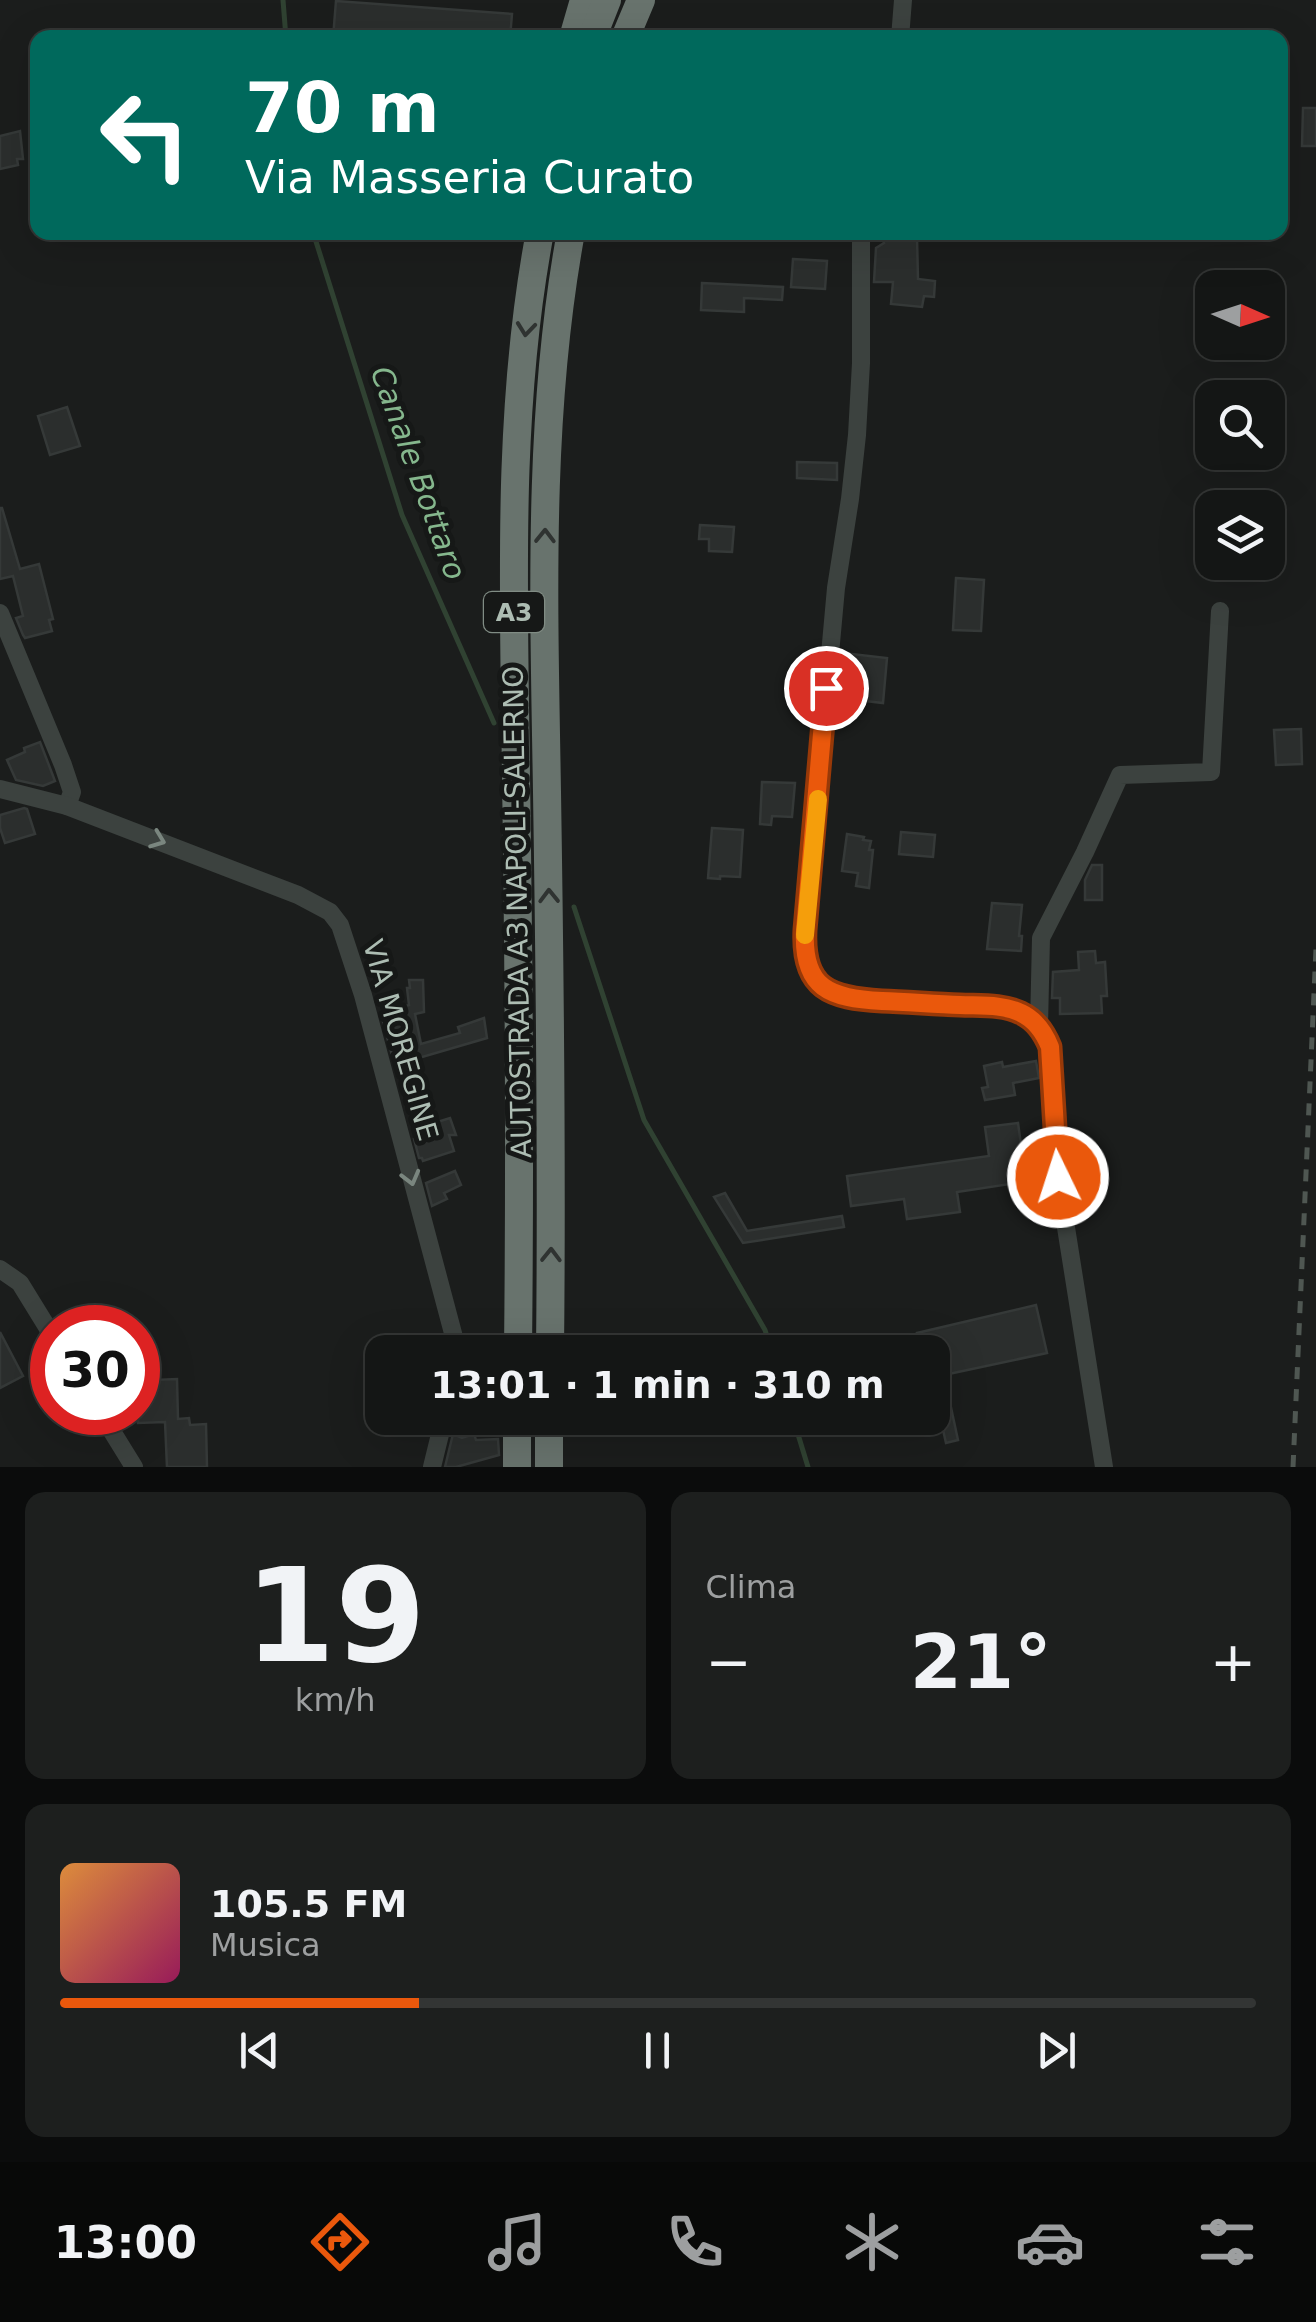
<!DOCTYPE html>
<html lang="it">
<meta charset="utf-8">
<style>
body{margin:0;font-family:"DejaVu Sans",sans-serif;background:#1d1f1e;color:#f1f3f6;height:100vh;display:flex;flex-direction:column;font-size:38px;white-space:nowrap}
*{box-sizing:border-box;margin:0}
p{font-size:32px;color:#9d9fa0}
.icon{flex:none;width:55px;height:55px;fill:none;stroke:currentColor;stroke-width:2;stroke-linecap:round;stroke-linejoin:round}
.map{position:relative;height:1467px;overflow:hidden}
.side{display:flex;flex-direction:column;gap:25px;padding:25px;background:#0b0c0c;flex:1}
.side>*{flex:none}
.banner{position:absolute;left:30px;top:30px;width:1258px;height:210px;border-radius:20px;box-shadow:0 10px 40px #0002,0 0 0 2px #333534;background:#00695c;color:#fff;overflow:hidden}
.needle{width:65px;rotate:93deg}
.fabs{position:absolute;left:1195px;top:270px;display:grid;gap:20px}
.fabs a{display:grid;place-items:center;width:90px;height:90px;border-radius:20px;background:#141615;box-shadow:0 10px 40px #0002,0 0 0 2px #333534;font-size:50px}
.speed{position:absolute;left:30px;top:1305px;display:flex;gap:20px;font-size:50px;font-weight:700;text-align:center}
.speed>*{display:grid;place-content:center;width:130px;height:130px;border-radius:50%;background:#141615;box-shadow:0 10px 40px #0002,0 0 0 2px #333534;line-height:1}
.speed .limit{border:15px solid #d22;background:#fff;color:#111}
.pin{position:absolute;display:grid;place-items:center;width:85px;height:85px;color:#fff;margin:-42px;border:5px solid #fff;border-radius:50%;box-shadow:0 2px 10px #0007}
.me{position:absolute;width:110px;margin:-55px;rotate:356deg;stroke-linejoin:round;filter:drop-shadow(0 0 8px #0008)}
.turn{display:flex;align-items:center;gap:35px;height:210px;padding:0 50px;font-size:45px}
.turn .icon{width:130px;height:130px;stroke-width:2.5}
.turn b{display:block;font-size:70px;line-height:85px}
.big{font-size:75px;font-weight:700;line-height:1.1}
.side .card{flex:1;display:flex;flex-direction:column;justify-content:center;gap:15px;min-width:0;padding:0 35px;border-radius:20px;background:#1d1f1e}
.side .dial{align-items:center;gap:0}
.dial b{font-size:130px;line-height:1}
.song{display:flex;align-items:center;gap:30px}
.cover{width:120px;height:120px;border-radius:15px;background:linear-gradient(135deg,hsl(30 70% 55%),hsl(330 70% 35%))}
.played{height:10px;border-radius:5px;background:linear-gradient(90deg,#ea580c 30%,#333534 30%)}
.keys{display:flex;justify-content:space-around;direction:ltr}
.heat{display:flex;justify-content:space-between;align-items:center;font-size:55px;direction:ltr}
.side .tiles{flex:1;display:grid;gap:25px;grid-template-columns:1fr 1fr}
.card:last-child{grid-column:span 2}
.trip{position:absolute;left:365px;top:1335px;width:585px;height:100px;border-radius:20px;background:#141615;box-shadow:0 10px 40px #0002,0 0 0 2px #333534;font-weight:700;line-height:100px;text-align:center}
.tab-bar{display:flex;height:160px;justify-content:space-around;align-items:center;background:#080908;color:#9d9fa0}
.tab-bar .icon{width:70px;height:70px}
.tab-bar .active{color:#ea580c}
.tab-bar b{font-size:45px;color:#f1f3f6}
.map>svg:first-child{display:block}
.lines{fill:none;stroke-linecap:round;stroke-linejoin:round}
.stream{stroke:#304232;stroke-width:5}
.building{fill:#2b2e2d;stroke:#353938;stroke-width:2.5}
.minor{stroke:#3c423f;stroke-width:18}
.highway{stroke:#68736d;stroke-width:28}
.rail{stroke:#4f5752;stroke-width:5;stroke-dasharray:12 10;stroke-linecap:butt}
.oneway{stroke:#2f3331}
.oneway2{stroke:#7a867f}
.route-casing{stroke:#983908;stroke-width:25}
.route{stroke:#ea580c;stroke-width:18}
.slow{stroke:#f59e0b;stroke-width:18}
.labels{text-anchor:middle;stroke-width:10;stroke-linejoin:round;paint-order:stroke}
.shield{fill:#161817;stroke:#808c84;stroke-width:2.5}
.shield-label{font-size:25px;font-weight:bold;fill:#adbdb3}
.street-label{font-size:28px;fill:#adbdb3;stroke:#161817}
.water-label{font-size:30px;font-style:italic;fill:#85b78d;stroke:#161817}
</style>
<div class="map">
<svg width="1316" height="1467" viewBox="0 0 1316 1467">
<rect width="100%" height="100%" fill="#1b1d1c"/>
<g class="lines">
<g class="stream">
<path d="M283 0 286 38"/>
<path d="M313 232 402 515 494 723"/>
<path d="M574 907 644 1120 765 1330 772 1352"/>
<path d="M793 1418 808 1467"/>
</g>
</g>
<g class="building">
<path d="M336 1 512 14 510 38H333Z"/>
<path d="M1303 108H1316V146H1302Z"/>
<path d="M20 131 23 159H17L18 165 0 169V136Z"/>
<path d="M881 237H917L918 279 935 281 934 297 924 296 922 307 891 304 893 282H874L876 248 884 243Z"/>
<path d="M793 259 827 261 825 289 791 287Z"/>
<path d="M702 283 783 287 782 300 744 298V312L701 310Z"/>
<path d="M67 407 80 446 50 455 38 416Z"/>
<path d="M797 462 837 463V480L797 478Z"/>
<path d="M0 508H2L20 569 39 564 53 619 49 620 52 631 25 638 23 635 16 618 23 616 13 576 0 579Z"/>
<path d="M700 525 734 527 732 552 709 551V539H699Z"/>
<path d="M956 578 984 580 981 631 953 630Z"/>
<path d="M843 653 887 658 883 703 839 698Z"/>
<path d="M1301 729 1302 764 1276 765 1274 730Z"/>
<path d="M40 742 55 781 43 786 16 780 7 760 25 752 24 748Z"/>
<path d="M762 782 795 783 792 817 772 816 771 825 760 824Z"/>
<path d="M24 808 27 809 35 834 5 843 0 828V815Z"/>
<path d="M712 828 743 830 740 877 720 876V879L708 878Z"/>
<path d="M901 832 935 835 933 857 899 854Z"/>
<path d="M847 834 864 837 863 840 871 841 869 850H873L869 888 856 886 858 873 842 871Z"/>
<path d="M1092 865H1102V900H1085V880Z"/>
<path d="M992 903 1022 905 1019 936H1022L1021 951 987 949Z"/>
<path d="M1095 951 1096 963 1105 962 1107 996H1101L1102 1013 1060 1014V998H1052L1053 972 1079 970 1078 952Z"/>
<path d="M409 980H423L424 1012 415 1014 421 1044 460 1033 458 1027 484 1018 487 1038 412 1060 410 1053 393 1059 381 1014 409 1005 407 988H410Z"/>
<path d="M1036 1061 1039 1078 1013 1083 1015 1095 985 1100 982 1088 988 1087 984 1066 1002 1062 1003 1067Z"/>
<path d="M450 1118 456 1135H449L454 1151 423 1161 422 1158H419L414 1139 416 1138 415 1129Z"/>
<path d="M1018 1123 1022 1152 1041 1150 1043 1164 1008 1169 1010 1184 957 1192 960 1212 907 1219 904 1199 851 1206 847 1176 989 1156 985 1127Z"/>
<path d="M455 1171 461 1185 444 1193 447 1199 432 1206 426 1183Z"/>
<path d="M725 1193 747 1231 842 1216 844 1227 743 1243 714 1197Z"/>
<path d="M1036 1305 1047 1353 944 1375 958 1440 946 1443 932 1381V1345L921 1348 917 1333Z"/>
<path d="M0 1332 23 1376 0 1388Z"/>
<path d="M138 1376H154V1380L177 1379 178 1419 189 1418 190 1425 206 1424 207 1467H167L165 1422 138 1423Z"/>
<path d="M453 1434 462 1438 474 1434 476 1440 498 1439 499 1455 456 1467H445Z"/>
</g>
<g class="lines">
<g class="minor">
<path d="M900 38 903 0"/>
<path d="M861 232V363L857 435 850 499 836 588 805 930 804 947 807 962 812 975 821 985 845 998 1006 1009 1019 1012 1033 1020 1045 1035 1050 1047 1058 1177 1104 1467"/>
<path d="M0 613 63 765 72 792 67 806"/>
<path d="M0 789 67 806 298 895 330 912 340 925 363 995 458 1352"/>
<path d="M1039 1026 1041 938 1085 852 1120 775 1211 772 1220 611"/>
<path d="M0 1269 20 1283 52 1335"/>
<path d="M100 1412 134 1467"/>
<path d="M432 1467 444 1418"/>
</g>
<g class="highway">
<path d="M573 38 584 0"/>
<path d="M592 38 607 0"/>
<path d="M625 38 641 0"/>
<path d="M518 1352C520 1161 519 969 516 777 514 596 506 411 540 232"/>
<path d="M550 1352C552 1166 550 979 547 792 544 606 537 416 571 232"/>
<path d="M517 1467V1418"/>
<path d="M549 1467V1418"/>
</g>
<path class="rail" d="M1293 1467 1316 948"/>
</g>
<defs><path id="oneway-chevron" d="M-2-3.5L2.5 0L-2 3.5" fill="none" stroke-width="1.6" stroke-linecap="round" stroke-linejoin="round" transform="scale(2.5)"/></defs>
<g class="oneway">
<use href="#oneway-chevron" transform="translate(526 329) rotate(96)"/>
<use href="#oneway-chevron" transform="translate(545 536) rotate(-89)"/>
<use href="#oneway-chevron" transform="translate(549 896) rotate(-91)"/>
<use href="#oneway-chevron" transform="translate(551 1255) rotate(-89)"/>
</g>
<g class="oneway2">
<use href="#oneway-chevron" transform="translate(158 840) rotate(21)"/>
<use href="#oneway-chevron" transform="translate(411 1178) rotate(75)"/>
</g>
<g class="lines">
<defs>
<path id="route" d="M826 688 805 930C802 989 830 998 882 1001 908 1002 934 1004 960 1005 979 1006 1003 1004 1021 1013 1036 1020 1044 1032 1050 1047L1058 1177"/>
</defs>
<use href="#route" class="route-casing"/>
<use href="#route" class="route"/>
<path class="slow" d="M805 935 818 799"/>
</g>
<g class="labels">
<rect class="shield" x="484" y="592" width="60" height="40" rx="8"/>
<g class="shield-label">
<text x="514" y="621">A3</text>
</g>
<g class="street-label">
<text transform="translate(517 912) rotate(-91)" y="10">AUTOSTRADA A3 NAPOLI-SALERNO</text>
<text transform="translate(401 1040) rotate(74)" y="10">VIA MOREGINE</text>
</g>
<g class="water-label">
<text transform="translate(418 473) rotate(70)" y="10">Canale Bottaro</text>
</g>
</g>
</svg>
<div class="fabs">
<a><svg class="needle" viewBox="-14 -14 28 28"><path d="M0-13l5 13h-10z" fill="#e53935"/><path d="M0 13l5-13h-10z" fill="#9d9fa0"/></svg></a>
<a><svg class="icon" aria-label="search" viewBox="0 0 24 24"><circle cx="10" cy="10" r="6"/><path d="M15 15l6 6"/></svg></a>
<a><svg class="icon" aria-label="layers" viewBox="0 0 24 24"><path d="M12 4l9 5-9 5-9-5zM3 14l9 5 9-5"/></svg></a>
</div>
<div class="speed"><div class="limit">30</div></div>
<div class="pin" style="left:826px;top:688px;background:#d93025"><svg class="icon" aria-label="arrive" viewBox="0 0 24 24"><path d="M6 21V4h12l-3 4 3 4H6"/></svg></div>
<svg class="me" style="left:1058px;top:1177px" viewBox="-20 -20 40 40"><circle r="17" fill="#ea580c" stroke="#fff" stroke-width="3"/><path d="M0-11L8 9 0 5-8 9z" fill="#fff"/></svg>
<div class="trip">13:01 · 1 min · 310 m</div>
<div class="banner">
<div class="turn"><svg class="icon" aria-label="left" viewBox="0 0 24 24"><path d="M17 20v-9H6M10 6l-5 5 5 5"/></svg><div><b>70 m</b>Via Masseria Curato</div></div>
</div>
</div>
<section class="side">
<div class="tiles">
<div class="card dial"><b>19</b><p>km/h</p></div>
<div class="card"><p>Clima</p>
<div class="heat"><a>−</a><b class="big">21°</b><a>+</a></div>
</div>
<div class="card">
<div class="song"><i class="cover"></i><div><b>105.5 FM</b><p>Musica</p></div></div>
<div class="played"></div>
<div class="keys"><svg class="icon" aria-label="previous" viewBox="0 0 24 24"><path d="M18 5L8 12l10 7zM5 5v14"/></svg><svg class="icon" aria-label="pause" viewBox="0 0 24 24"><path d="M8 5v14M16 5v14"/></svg><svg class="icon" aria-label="next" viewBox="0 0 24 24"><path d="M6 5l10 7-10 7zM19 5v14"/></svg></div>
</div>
</div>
</section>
<nav class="tab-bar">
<b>13:00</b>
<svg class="icon active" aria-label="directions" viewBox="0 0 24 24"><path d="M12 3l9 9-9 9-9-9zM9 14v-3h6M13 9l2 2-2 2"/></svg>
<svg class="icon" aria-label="music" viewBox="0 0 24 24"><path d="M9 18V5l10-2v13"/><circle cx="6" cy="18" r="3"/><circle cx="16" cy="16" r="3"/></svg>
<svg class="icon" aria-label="phone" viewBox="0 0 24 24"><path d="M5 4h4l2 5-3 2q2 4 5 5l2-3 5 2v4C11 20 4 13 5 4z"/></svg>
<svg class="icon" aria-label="climate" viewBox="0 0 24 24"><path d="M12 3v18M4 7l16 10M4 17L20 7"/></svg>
<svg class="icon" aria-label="car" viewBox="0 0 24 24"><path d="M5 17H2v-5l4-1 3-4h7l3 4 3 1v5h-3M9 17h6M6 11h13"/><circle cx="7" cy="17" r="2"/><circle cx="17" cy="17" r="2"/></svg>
<svg class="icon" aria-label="filters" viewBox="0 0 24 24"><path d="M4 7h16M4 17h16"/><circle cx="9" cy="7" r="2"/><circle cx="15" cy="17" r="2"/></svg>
</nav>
